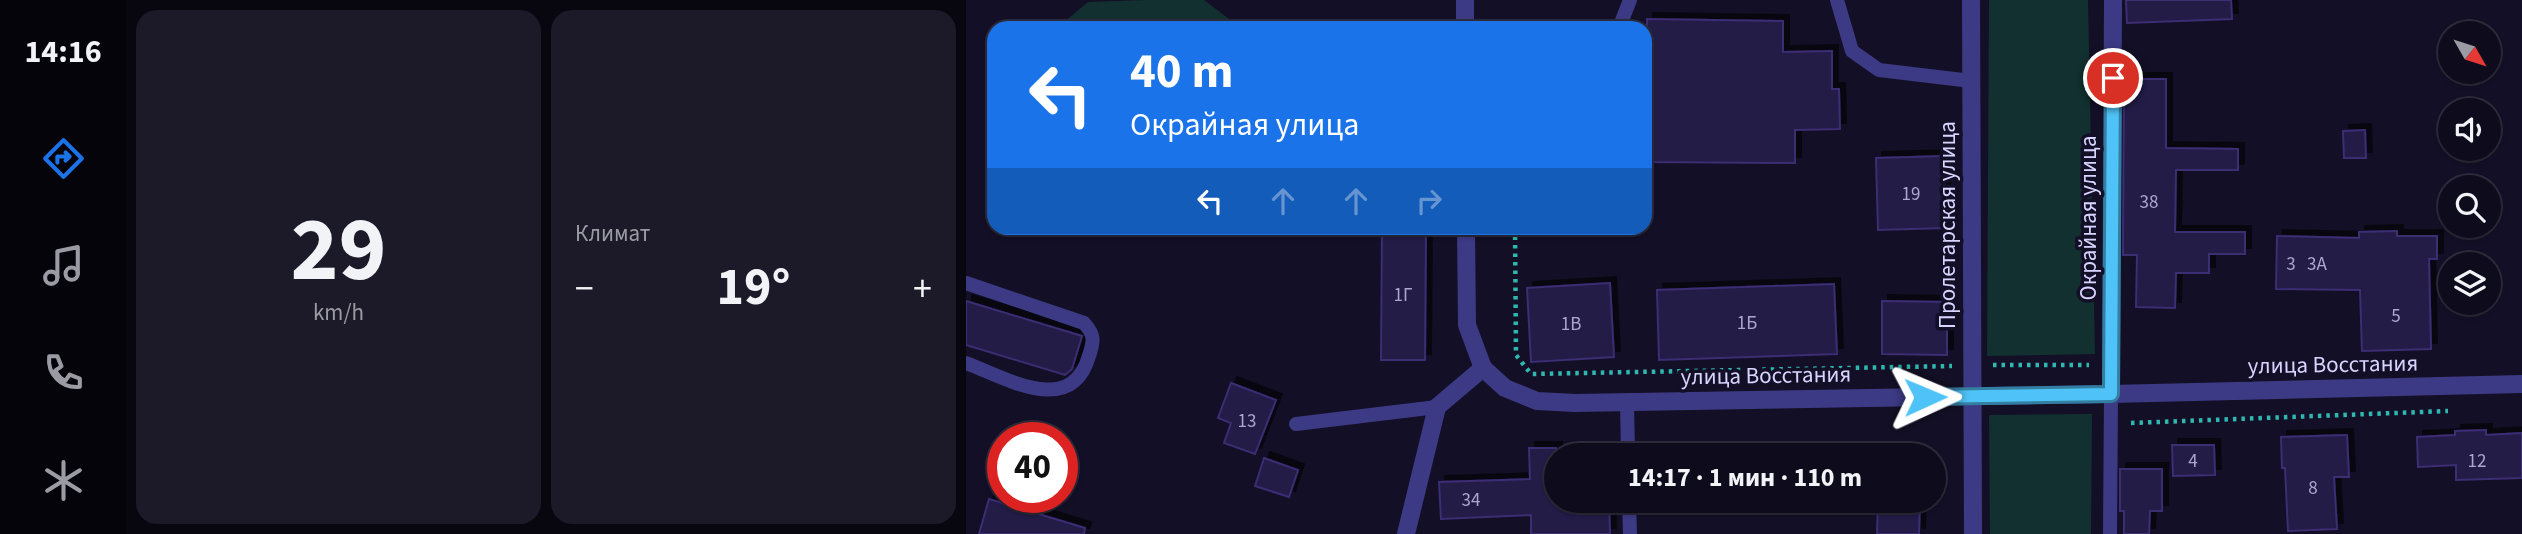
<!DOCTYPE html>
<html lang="ru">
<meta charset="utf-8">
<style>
body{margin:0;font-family:"Source Sans 3",sans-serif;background:#1c1929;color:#f1f3f6;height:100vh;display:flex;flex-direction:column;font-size:26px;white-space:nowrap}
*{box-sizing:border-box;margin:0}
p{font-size:23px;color:#9b9ba3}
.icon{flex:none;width:38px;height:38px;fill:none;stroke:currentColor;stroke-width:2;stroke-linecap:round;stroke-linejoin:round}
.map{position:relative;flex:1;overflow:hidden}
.details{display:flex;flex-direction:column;gap:10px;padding:10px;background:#08060f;width:840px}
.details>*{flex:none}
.hud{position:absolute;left:21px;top:21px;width:665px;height:214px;border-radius:21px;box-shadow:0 2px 5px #0004,0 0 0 2px #2e2b3b;background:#1a73e8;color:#fff;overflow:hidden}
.needle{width:46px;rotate:129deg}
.controls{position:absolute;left:1472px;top:21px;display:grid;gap:14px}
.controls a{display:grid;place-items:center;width:63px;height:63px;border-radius:50%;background:#0e0b1c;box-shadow:0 2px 5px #0004,0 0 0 2px #2e2b3b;font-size:35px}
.speed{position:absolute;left:21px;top:422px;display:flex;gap:14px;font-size:35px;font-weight:700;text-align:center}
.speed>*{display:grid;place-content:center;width:91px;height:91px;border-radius:50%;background:#0e0b1c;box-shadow:0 2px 5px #0004,0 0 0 2px #2e2b3b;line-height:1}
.speed .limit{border:10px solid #d22;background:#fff;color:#111}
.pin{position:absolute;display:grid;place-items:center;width:60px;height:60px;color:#fff;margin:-30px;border:4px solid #fff;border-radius:50%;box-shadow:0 2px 7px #0007}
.me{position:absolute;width:77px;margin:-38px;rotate:89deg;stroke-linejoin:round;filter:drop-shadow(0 0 5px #0008)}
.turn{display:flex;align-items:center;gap:24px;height:147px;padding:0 28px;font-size:32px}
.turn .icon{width:91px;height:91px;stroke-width:2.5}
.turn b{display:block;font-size:49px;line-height:60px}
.lanes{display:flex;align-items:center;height:66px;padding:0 28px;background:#0003;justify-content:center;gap:35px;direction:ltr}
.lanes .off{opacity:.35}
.big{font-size:52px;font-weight:700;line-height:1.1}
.details .widget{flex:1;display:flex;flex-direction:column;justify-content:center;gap:10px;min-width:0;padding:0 24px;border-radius:21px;background:#1c1929}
.details .dial{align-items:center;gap:0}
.dial b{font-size:91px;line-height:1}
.heat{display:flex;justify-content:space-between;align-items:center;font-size:38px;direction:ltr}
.details .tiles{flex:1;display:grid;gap:10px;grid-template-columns:repeat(2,1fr)}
.trip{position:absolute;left:578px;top:443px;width:402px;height:70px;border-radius:35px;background:#0e0b1c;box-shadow:0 2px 5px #0004,0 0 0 2px #2e2b3b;font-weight:700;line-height:70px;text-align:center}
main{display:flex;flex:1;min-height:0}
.tabs{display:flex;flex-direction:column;width:126px;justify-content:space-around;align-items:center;background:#06040b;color:#9b9ba3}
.tabs .icon{width:49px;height:49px}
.tabs .selected{color:#1a73e8}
.tabs b{font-size:32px;color:#f1f3f6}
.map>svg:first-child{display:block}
.green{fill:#12302f}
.building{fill:#241b47;stroke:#3b2d73;stroke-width:2;filter:url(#shadow)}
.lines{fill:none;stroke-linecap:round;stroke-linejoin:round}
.path{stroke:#2fb8b0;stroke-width:4.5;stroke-dasharray:3.5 5;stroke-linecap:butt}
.service{stroke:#3d3a85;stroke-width:14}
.minor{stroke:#3d3a85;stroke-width:18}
.tertiary{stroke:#3d3a85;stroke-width:18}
.route-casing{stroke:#337fa1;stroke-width:18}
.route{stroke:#4fc3f7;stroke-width:12}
.labels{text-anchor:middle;stroke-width:7;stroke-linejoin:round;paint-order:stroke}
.number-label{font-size:19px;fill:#aca6d1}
.street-label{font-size:23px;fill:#d9d4ff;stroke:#130f26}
</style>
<main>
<nav class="tabs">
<b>14:16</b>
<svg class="icon selected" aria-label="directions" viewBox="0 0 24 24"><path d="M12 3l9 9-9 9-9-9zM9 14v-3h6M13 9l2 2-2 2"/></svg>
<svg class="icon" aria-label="music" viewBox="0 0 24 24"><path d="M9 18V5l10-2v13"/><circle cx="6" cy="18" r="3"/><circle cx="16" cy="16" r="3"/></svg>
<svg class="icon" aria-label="phone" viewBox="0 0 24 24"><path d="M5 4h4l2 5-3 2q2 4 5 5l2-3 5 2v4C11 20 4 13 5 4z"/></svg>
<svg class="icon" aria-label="climate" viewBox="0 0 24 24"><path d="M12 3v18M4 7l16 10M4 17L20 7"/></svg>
</nav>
<section class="details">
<div class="tiles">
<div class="widget dial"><b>29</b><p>km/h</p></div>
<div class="widget"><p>Климат</p>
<div class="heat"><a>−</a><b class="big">19°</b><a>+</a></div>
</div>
</div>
</section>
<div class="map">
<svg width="1556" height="534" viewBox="0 0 1556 534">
<defs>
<filter id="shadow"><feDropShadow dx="6" dy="-6" stdDeviation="0" flood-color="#0009"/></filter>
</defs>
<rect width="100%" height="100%" fill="#130f26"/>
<g class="green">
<path d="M179 0H238L275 28H91L122 2Z"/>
<path d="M1023 0H1122L1129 354 1021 356Z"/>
<path d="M1126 414 1125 534H1024L1023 415Z"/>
</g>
<g class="building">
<path d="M1160 0H1265L1266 19 1161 23Z"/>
<path d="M681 19 817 21V52L866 51V89H873L874 129 829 130V163L682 162V125H679Z"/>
<path d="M1158 79H1200V148L1272 149V170H1210L1209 232H1279V254H1243V273H1210L1209 308 1170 307 1171 255H1157Z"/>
<path d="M1399 130 1400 158H1378L1377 131Z"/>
<path d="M978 156 979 228 912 230 910 158Z"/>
<path d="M416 228H460L459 360H415Z"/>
<path d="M1431 231V236H1471V259H1463L1465 349 1396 351 1394 290 1310 289 1311 236 1393 238V232Z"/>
<path d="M644 283 648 357 565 362 561 288Z"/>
<path d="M868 284 871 354 693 360 691 290Z"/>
<path d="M0 301 116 336 106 369 99 375 0 345Z"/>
<path d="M916 301 981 302V355L916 354Z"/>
<path d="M265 383 310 400 289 454 258 443 265 423 252 418Z"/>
<path d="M1520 430V435L1556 433V478L1490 480V465L1452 467 1451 437 1489 435V431Z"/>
<path d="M1381 435 1383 477H1368L1371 529 1322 531 1319 468H1316L1315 437Z"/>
<path d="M1206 445H1248L1249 475 1207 476Z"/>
<path d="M563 448H590V500H643L644 534H565V515L475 519 473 482 564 479Z"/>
<path d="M298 458 332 470 323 497 289 486Z"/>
<path d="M1154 469H1196V511H1184L1183 534H1158V511H1154Z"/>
<path d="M23 499 119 528 118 534H13Z"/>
<path d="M912 500H954L953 534H911Z"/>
</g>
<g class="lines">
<g class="path">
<path d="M549 228 550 355 565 374 986 366"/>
<path d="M1027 365H1123"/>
<path d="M1165 423 1482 411"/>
</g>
<g class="service">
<path d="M871 0 886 51 913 70 1005 81"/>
<path d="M653 28 664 0"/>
<path d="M0 283 118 323C129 335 128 341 123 356 105 418 40 378 0 363"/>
<path d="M661 402 662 455"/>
<path d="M330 424 471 407"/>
<path d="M663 500 664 534"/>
<path d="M1144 534 1145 394"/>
</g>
<g class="minor">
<path d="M1005 0 1007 534"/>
<path d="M1145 394 1147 0"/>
<path d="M440 534 471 407 517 368"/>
</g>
<g class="tertiary">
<path d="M499 0V28"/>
<path d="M500 228 501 325 517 368 539 388 571 401 609 403 1145 394 1556 384"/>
</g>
</g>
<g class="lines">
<defs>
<path id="route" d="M959 397 1145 394 1147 78"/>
</defs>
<use href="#route" class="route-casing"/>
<use href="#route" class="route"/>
</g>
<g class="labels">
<g class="number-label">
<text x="945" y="200">19</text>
<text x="1183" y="208">38</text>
<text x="1325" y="270">3</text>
<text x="1351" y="270">3А</text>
<text x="437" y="301">1Г</text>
<text x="1430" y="322">5</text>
<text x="781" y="329">1Б</text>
<text x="605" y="330">1В</text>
<text x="281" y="427">13</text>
<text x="1227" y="467">4</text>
<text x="1511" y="467">12</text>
<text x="1347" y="494">8</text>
<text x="505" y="506">34</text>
</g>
<g class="street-label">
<text transform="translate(1122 218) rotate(-90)" y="8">Окрайная улица</text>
<text transform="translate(981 225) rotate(-90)" y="8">Пролетарская улица</text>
<text transform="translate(1367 364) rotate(-1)" y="8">улица Восстания</text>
<text transform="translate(800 375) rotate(-1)" y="8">улица Восстания</text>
</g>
</g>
</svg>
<div class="controls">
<a><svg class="needle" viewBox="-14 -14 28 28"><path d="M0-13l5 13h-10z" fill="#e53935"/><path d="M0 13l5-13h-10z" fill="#9b9ba3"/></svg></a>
<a><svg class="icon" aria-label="sound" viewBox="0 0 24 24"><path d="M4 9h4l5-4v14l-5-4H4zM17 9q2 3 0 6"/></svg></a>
<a><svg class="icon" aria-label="search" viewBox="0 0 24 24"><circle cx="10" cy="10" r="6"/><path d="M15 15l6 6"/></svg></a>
<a><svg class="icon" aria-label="layers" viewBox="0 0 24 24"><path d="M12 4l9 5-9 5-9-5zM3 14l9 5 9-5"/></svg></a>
</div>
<div class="speed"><div class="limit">40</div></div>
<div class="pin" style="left:1147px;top:78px;background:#d93025"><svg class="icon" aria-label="arrive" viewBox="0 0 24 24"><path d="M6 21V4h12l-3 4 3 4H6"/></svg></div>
<svg class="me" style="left:959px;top:397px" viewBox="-20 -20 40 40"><path d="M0-17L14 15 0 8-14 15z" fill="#4fc3f7" stroke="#fff" stroke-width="4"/></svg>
<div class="trip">14:17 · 1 мин · 110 m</div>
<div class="hud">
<div class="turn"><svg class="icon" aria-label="left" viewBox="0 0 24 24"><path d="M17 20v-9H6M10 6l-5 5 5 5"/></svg><div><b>40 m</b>Окрайная улица</div></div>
<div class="lanes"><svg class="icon" aria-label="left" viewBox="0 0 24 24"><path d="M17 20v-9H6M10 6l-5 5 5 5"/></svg><svg class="icon off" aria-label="ahead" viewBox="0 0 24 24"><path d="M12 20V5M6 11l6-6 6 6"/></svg><svg class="icon off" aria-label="ahead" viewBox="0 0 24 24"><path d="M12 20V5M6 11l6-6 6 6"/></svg><svg class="icon off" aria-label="right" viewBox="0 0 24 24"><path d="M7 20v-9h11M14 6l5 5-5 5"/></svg></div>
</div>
</div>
</main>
